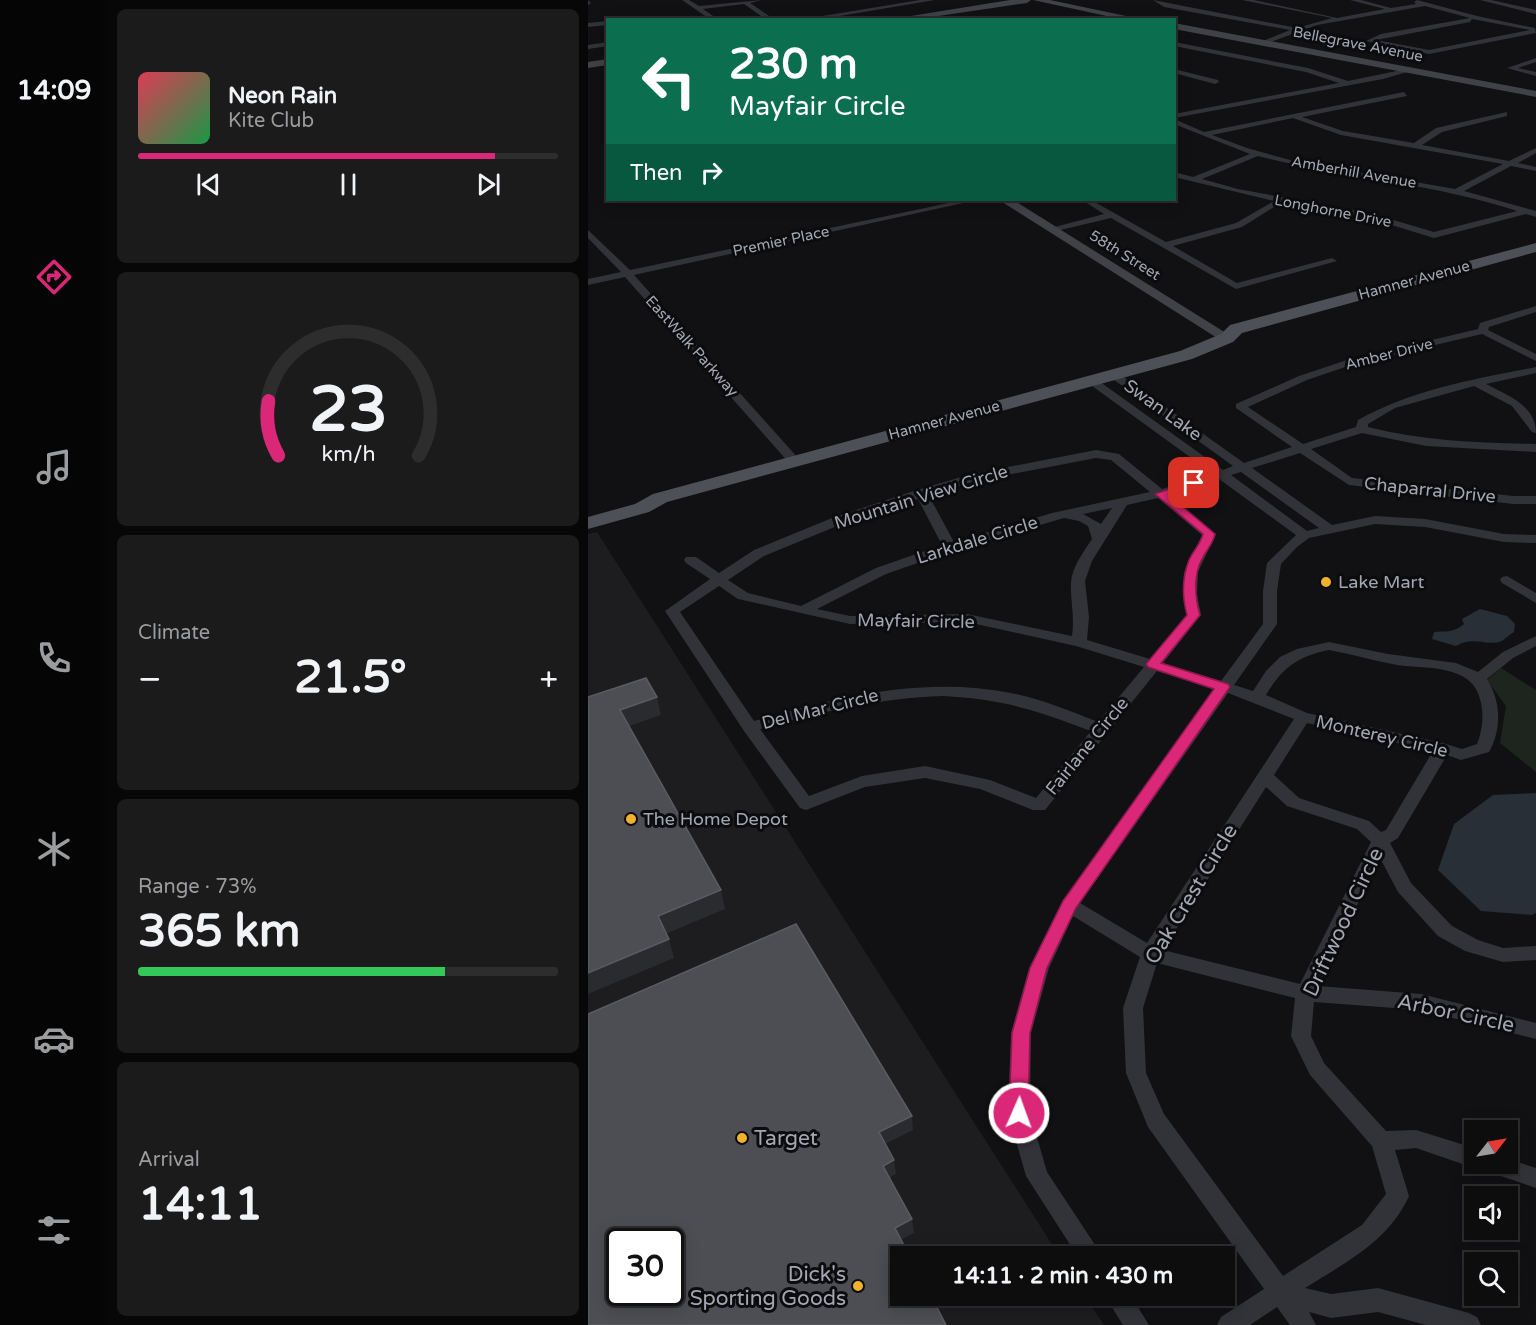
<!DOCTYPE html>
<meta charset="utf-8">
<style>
body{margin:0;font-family:"Varela Round",sans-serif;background:#1b1b1c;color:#f1f3f6;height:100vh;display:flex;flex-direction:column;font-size:22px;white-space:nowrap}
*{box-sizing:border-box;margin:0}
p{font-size:20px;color:#9a9c9e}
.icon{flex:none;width:33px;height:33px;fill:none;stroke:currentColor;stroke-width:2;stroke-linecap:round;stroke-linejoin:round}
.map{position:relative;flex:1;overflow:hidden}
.drawer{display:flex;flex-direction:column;gap:9px;padding:9px;background:#070708;width:480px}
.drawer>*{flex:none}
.guide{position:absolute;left:18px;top:18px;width:570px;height:183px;border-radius:0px;box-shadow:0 3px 15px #0003,0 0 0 2px #2d2d2e;background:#0b6e4f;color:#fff;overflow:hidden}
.needle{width:39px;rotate:59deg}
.fabs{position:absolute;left:876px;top:1120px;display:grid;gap:12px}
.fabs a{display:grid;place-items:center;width:54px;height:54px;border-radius:0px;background:#0d0d0e;box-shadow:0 3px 15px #0003,0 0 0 2px #2d2d2e;font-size:30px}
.speed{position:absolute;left:18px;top:1228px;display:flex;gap:12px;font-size:30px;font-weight:700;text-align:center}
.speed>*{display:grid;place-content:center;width:78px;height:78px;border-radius:50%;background:#0d0d0e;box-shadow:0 3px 15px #0003,0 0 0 2px #2d2d2e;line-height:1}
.speed .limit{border:3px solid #111;border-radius:9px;background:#fff;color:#111}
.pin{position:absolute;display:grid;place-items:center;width:51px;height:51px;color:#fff;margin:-26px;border-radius:12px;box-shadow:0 3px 9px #0006}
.me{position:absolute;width:66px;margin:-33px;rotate:2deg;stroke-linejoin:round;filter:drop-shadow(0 0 4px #0008)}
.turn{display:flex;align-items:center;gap:21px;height:126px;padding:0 24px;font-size:27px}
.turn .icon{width:78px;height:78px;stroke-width:2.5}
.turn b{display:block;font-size:42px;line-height:51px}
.then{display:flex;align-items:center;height:57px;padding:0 24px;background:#0003;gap:12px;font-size:22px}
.big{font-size:45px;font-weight:800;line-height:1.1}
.drawer .card{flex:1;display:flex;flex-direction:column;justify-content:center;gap:9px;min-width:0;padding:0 21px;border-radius:9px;background:#1b1b1c}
.drawer .dial{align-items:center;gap:0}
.dial svg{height:156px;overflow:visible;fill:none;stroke:#2d2d2e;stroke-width:7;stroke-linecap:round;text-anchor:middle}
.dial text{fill:#f1f3f6;stroke:none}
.song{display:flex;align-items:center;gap:18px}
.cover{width:72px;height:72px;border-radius:9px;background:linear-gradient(135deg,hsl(350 70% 55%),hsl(140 70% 35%))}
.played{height:6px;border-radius:3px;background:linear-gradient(90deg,#db2777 85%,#2d2d2e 85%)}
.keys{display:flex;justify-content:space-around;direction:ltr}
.heat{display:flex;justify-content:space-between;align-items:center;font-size:33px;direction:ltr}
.charge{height:9px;border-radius:4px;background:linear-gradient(90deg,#34c759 73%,#2d2d2e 0)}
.trip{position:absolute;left:302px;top:1246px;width:345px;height:60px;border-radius:0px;background:#0d0d0e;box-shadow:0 3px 15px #0003,0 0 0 2px #2d2d2e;font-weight:800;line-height:60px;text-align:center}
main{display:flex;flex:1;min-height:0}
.tabs{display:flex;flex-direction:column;width:108px;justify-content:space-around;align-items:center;background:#050506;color:#9a9c9e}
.tabs .icon{width:42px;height:42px}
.tabs .active{color:#db2777}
.tabs b{font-size:27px;color:#f1f3f6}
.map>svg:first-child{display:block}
.built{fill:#1d1d20;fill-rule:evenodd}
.green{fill:#1d251e}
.water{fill:#282f36}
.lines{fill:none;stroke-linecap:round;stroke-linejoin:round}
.street{fill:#323338;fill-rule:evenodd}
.secondary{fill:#404248;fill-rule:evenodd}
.primary{fill:#4e5057;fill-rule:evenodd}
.shaded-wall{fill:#2a2b2e}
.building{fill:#4d4e54;stroke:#5a5c62;stroke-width:1.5;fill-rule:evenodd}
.route{fill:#db2777;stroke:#8e194d;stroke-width:1.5}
.poi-dot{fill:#f1b22b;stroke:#0c0c0e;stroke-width:2}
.labels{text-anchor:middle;stroke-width:6;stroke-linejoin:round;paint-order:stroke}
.far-street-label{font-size:15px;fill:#a2a7b3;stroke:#0c0c0e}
.street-label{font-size:18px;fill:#a2a7b3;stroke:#0c0c0e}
.poi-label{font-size:18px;fill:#a2a7b3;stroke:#0c0c0e;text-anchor:start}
.near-street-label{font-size:21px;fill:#a2a7b3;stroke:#0c0c0e}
.near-poi-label{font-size:21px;fill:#a2a7b3;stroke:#0c0c0e;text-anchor:start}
</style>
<main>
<nav class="tabs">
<b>14:09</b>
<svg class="icon active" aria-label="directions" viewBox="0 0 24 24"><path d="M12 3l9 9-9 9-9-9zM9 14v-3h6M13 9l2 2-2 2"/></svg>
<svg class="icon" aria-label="music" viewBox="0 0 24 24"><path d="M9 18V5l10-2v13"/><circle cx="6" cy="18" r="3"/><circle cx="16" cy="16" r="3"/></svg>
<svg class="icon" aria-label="phone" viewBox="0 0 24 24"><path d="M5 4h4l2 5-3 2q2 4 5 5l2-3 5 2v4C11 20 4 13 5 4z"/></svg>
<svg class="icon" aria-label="climate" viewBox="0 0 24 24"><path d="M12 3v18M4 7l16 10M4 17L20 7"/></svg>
<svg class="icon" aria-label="car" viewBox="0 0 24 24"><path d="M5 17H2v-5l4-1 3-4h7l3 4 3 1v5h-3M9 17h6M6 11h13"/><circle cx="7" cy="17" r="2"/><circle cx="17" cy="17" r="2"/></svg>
<svg class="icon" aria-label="filters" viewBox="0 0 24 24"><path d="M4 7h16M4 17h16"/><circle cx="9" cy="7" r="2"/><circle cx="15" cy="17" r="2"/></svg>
</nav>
<section class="drawer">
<div class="card">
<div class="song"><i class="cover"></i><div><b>Neon Rain</b><p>Kite Club</p></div></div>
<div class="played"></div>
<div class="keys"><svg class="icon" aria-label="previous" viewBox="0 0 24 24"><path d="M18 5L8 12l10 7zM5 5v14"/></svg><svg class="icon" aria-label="pause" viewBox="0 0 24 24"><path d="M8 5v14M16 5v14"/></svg><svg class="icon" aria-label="next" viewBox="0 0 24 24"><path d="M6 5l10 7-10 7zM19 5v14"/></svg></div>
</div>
<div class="card dial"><svg viewBox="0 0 100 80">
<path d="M14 69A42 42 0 1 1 86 69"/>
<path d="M14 69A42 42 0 0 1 9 41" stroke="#db2777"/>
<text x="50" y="56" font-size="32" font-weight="700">23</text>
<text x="50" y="72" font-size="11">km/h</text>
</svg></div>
<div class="card"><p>Climate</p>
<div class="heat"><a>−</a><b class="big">21.5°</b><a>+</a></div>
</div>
<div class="card"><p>Range · 73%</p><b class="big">365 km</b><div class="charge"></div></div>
<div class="card"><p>Arrival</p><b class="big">14:11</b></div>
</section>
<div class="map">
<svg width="948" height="1325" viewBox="0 0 948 1325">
<rect width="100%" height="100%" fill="#111113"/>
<path class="built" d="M9 532 472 1257H312V1296H497L516 1325H0V534ZM32 1242H82V1293H32Z"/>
<path class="green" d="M913 668 948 690V772L912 743 918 706 899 680Z"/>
<g class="water">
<path d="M892 609 919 616 927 624 926 632C922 634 917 639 914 641 900 647 885 635 868 646L844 639 846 632C858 631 865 633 876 624L874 619Z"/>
<path d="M948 793V913L944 915 893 911 850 870 866 824 905 795Z"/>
</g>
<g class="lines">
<g class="street">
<path d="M0 0 3 3 0 5Z"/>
<path d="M94 0H101L111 6 174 0 162 3 187 20H179L156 4 115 9 131 20H123Z"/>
<path d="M332 0H347L228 20H210Z"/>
<path d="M565 0 709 28 744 18 654 0H666L749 18 797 9 762 0H773L803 8 828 4 826 2 829 0 889 16 947 28 948 33 841 54 778 41 793 34 882 18 837 6 729 25 677 44 675 41 702 30 576 7ZM884 19 942 30 841 50 788 40 882 22Z"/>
<path d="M892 0H903L948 10V14Z"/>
<path d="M446 16H450V20H444Z"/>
<path d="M20 21V25L0 27V23Z"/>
<path d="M20 42V46L0 49V45Z"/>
<path d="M586 42 720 68 760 81 823 68 826 70 795 79 586 118V114L751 83 718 72 586 46Z"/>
<path d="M948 58V62L930 68 948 72V76L919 68Z"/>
<path d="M586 69 630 80 631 82 627 84 586 73Z"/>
<path d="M816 92 819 96 714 117 755 131 826 143 848 128 919 112V116L854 132 834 145 921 161 948 148V153L930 163 948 167V171L923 166 876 191 948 211V217L938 214 846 238 784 219 694 202 654 227 585 246 649 283 744 258 749 261 648 289 523 218 464 232 459 229 516 214 494 200H503L578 242 648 223 686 201 586 177V172L605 177 662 154 586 124V119L616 132ZM705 118 753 135 915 164 867 189 702 160 659 148 624 135ZM670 156C756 178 845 183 929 211L846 232 785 214 650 189 614 179Z"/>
<path d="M375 200H389L46 275 210 458 212 461 206 465 202 464 37 277 0 285V279L33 272 0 238V230L42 270Z"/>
<path d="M948 306V312L901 327 900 330 948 354V361L894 334 766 364 719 380 660 407 715 444 768 427 770 420C825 389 887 379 948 367V373L898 384C919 395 948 405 948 433L944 432 924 406 886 386 807 408 780 424V427C835 441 891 443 948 444V452L838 446 774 433 723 449 764 478 925 496H948V504H925L761 485 712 453 664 468 744 525 787 516 837 519 916 534 948 535V543L916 542 837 527 787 524 721 538 709 547 693 564 689 591V624L646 685 665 691 678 671 692 657 709 649 741 642 800 654 868 663 890 672 915 652 948 636V646L925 658 899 679C913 701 914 729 901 752L873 760 859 755 810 838 802 843 823 883 864 926 890 940 915 948 948 946V960L915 962 877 951 850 936 810 892 792 858 730 986 833 994 948 1023V1039L833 1010 726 1002 723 1036 736 1063 798 1131 828 1130 886 1148V1164H894L886 1168 828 1148 807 1150 821 1196C801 1241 757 1263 717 1288L743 1294 790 1288 881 1313 889 1317 893 1325H838L790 1312 743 1318 721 1312 728 1325H702L689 1307 662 1325H629L633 1317 676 1289 560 1127 538 1073 535 1008 552 957 485 916 461 968 443 1033 442 1113 459 1172 515 1257H490L438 1176 420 1113 423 1033 441 968 475 900 627 689 569 671 457 810H445L392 789 337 778 277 787 218 810 212 808 156 731 77 611 122 579 98 563 96 560 98 557H108L131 573 166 550 244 518 329 490 384 474 508 450 531 454 574 489 624 473 500 383V379H508L635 470 645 466 522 377V373H530L656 463 704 447 648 408V404L711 376 759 360 890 329 892 323ZM508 458 523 460 562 492 464 513 366 542 341 496 387 481ZM653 472 731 528 719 531 643 475ZM631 479 708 535 679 563 675 591V624L633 681 575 663 613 615 609 594 610 572 628 534 581 495ZM570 498 614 535 596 572 595 594 599 615 562 659 499 640 501 617 497 581 504 561 539 505ZM330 499 354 545 288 568 213 606 160 593 140 580 176 556 254 524ZM524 508 513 524 495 514ZM476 518 491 521 500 526 504 539C496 551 484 567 483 582 482 601 487 615 484 636L379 614 262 616 229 609 298 574 367 550ZM131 586 150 599 262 624 379 622 488 646 556 667 510 722C482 711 453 699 423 693 335 676 250 697 166 721L92 612ZM741 650C764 654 786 661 809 665 840 669 887 664 893 703 896 717 894 732 889 744L874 749 855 743 719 713 678 695C694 668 710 656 741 650ZM640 693 706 719 559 943 492 903ZM355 696C414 699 448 710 503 731L448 798 402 780 337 766 274 776 221 796 172 729C233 712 292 698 355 696ZM719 723 845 751 798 830 793 832 781 821 711 798 686 775ZM678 787 699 806 769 829 783 842 712 984 575 950ZM569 963 707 998 703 1036 722 1075 784 1146 798 1194 774 1225 695 1276 576 1114 558 1073 555 1008Z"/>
<path d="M919 576 948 593V603L914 583 912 580 914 577Z"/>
<path d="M920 1159 948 1168V1188L898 1171 895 1164H920Z"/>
<path d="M517 1296H543L561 1325H535Z"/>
</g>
<g class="secondary">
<path d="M422 0H443L439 3 323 20H298Z"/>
<path d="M445 0H462L557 20H537Z"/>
<path d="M586 23 948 91V97L586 29Z"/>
<path d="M20 59V65L0 68V62Z"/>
<path d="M411 200H425L646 338 644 341H634Z"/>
</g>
<path class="primary" d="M948 243V252L654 333 645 342 604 359 79 502 61 512 0 529V517L47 504 65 494 592 351 633 334 642 325Z"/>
</g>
<g class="shaded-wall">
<path d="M69 697 73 715 36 728 32 710Z"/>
<path d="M133 890 137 909 75 935 70 916Z"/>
<path d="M81 939 86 958 0 994V973Z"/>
<path d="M324 1116 325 1130 293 1146 291 1132Z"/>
<path d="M306 1160 308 1174 297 1180 295 1166Z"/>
<path d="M324 1219 326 1233 309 1242 307 1228Z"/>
</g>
<g class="building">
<path d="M58 678 69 697 32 710 133 890 70 916 81 939 0 973V697Z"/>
<path d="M208 924 324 1116 291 1132 306 1160 295 1166 324 1219 307 1228 322 1257H312V1296H343L358 1325H0V1014ZM32 1242H82V1293H32Z"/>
</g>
<path class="route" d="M606 480 612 483 610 486 581 495 627 534C625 544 619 549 614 559 605 575 607 598 612 615L573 663 640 684 642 687 488 908 459 968 442 1033 440 1113 437 1119 431 1122 424 1119 421 1113 424 1033 442 968 475 901 626 689 560 667 558 664 599 615C594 597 594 578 601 560 605 551 612 545 615 534L567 494Z"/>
<g class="poi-dot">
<circle cx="738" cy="582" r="6"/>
<circle cx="43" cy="819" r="6"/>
<circle cx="154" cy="1138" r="6"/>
<circle cx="270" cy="1286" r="6"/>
</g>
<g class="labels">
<g class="far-street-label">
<text transform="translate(770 44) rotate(11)" y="5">Bellegrave Avenue</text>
<text transform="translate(766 172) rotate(10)" y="5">Amberhill Avenue</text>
<text transform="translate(745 211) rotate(11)" y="5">Longhorne Drive</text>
<text transform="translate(193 241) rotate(-12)" y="5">Premier Place</text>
<text transform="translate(537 255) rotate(32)" y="5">58th Street</text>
<text transform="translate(826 280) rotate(-15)" y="5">Hamner Avenue</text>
<text transform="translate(104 346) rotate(48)" y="5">EastWalk Parkway</text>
<text transform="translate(801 354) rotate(-14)" y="5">Amber Drive</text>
<text transform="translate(356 420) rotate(-15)" y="5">Hamner Avenue</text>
</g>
<g class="street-label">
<text transform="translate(575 410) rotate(36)" y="6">Swan Lake</text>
<text transform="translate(842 490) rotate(6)" y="6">Chaparral Drive</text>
<text transform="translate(333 497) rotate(-17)" y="6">Mountain View Circle</text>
<text transform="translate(389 540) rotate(-17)" y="6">Larkdale Circle</text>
<text transform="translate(328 621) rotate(1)" y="6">Mayfair Circle</text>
<text transform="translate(232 709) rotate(-14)" y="6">Del Mar Circle</text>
<text transform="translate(794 736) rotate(13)" y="6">Monterey Circle</text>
<text transform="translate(499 746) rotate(-51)" y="6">Fairlane Circle</text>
</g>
<g class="poi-label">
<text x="750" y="588">Lake Mart</text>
<text x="55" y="825">The Home Depot</text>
</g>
<g class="near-street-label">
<text transform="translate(603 894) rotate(-59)" y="7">Oak Crest Circle</text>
<text transform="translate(755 922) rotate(-65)" y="7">Driftwood Circle</text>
<text transform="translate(868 1013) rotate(12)" y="7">Arbor Circle</text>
</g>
<g class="near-poi-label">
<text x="166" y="1145">Target</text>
<text x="258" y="1281" text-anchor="end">Dick's<tspan x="258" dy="24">Sporting Goods</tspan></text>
</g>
</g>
</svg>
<div class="fabs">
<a><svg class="needle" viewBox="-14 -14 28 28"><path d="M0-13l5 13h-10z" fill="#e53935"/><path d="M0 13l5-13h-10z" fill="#9a9c9e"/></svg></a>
<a><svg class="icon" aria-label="sound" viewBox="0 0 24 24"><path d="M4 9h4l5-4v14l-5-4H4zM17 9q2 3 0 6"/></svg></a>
<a><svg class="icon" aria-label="search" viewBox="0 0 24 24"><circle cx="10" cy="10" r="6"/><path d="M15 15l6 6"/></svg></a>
</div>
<div class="speed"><div class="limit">30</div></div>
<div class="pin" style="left:606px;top:483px;background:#d93025"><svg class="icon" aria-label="arrive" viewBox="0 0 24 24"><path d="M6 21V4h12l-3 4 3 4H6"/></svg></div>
<svg class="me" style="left:431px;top:1113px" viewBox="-20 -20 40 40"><circle r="17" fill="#db2777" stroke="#fff" stroke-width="3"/><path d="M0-11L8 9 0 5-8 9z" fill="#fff"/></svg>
<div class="trip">14:11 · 2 min · 430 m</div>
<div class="guide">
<div class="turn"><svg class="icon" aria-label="left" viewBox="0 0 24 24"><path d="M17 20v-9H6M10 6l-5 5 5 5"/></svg><div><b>230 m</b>Mayfair Circle</div></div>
<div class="then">Then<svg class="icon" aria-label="right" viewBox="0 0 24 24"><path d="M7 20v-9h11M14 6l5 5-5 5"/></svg></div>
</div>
</div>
</main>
